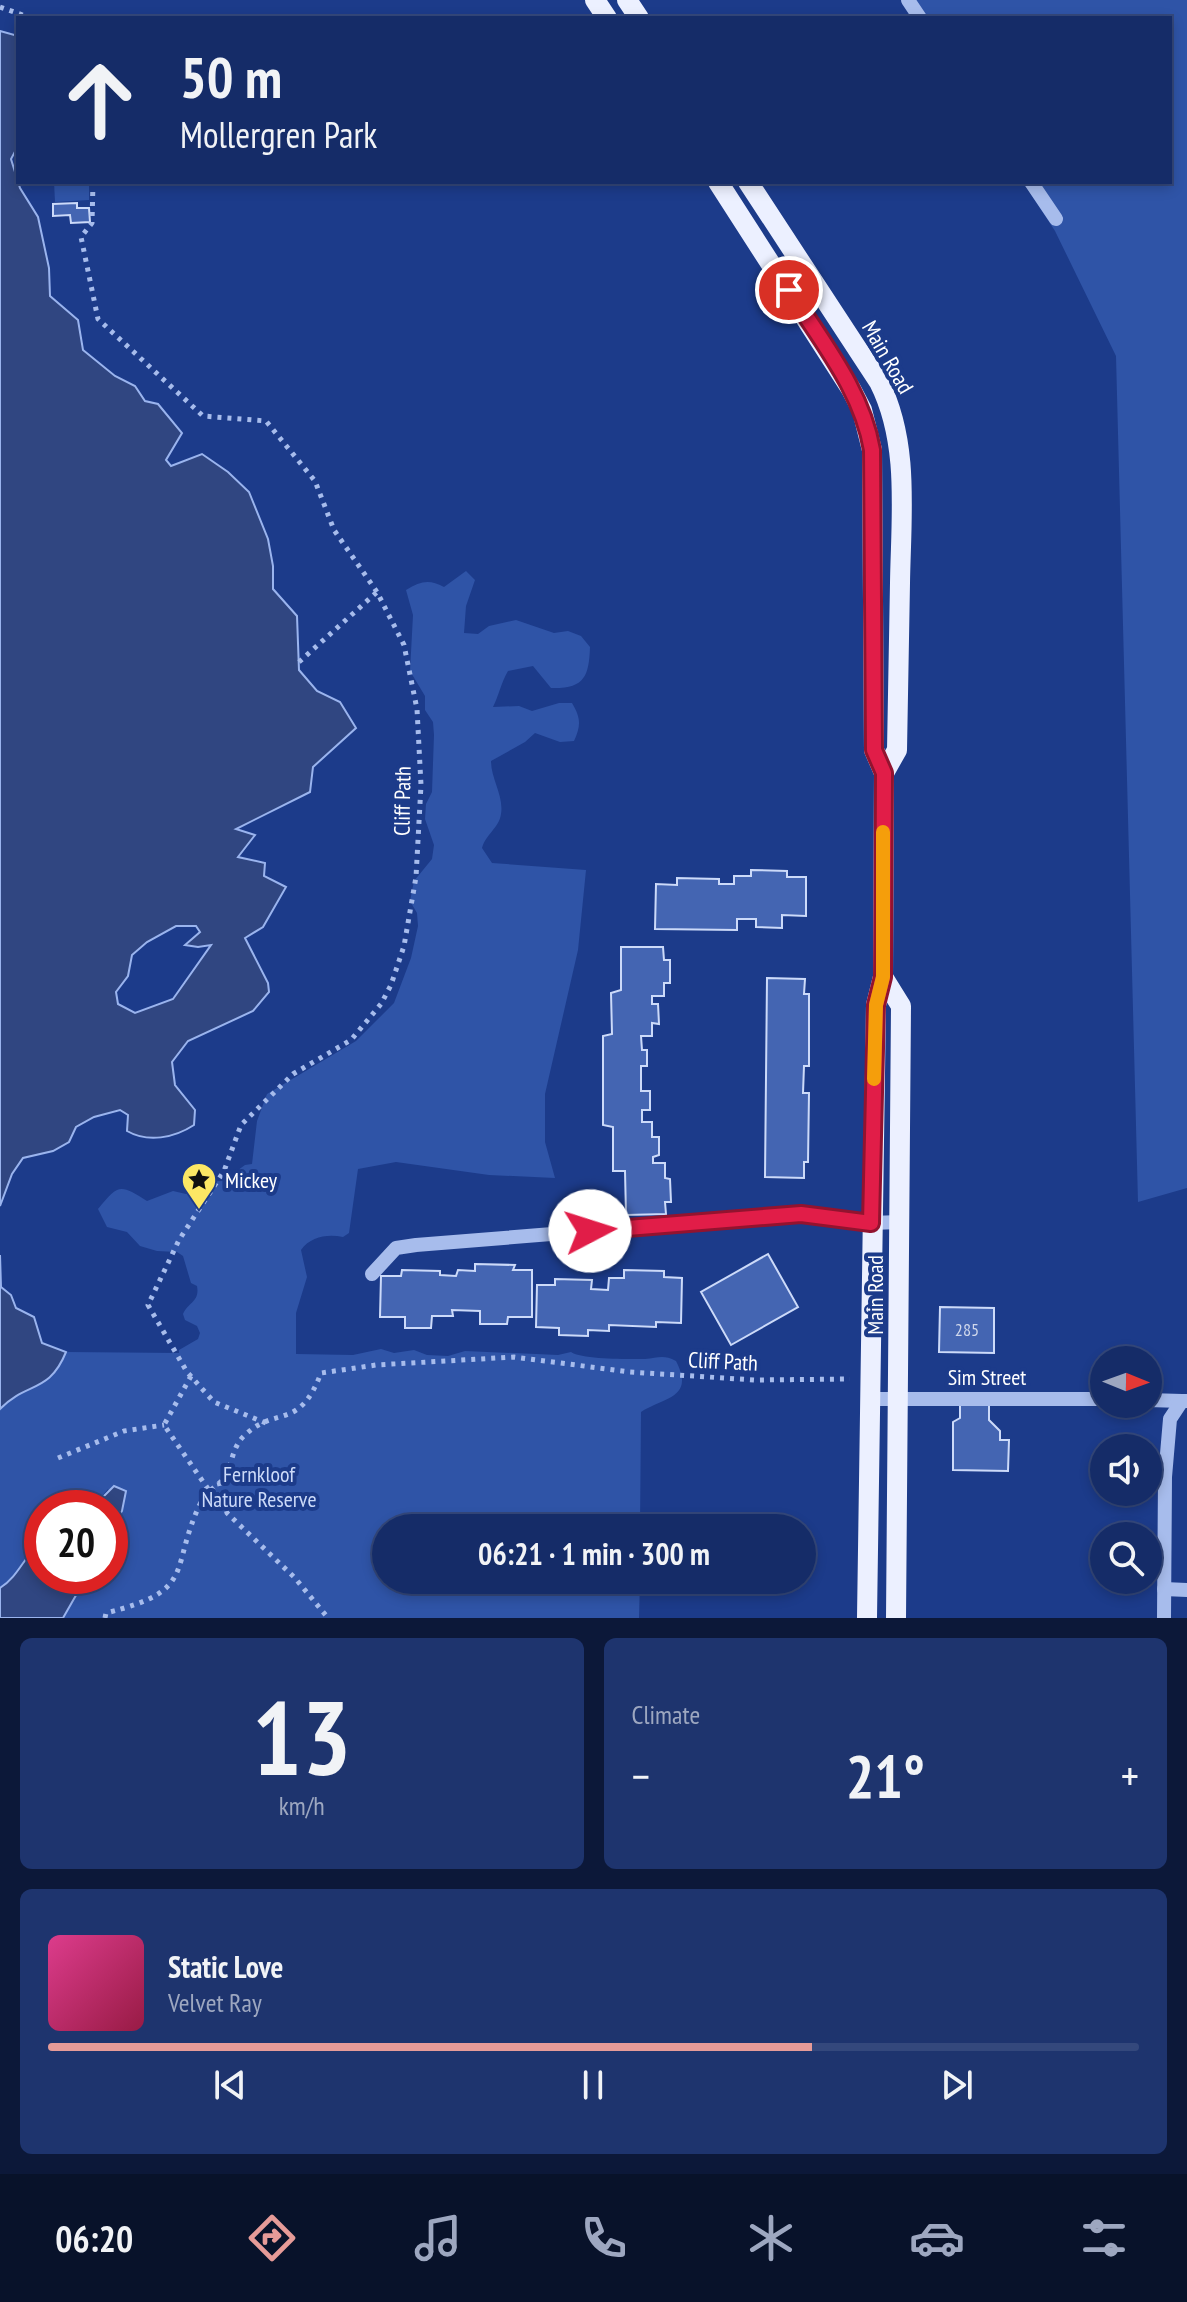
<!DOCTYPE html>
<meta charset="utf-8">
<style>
body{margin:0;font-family:"PT Sans Narrow",sans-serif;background:#1e346e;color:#f1f3f6;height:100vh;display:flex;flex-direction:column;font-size:30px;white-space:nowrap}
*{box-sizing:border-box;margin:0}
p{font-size:26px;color:#9da7c0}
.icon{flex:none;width:44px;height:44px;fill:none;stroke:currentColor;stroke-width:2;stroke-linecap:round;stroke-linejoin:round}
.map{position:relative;height:1618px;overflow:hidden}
.details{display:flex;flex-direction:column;gap:20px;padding:20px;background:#0c1839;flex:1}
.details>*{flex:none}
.banner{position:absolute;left:16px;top:16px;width:1156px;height:168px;border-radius:0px;box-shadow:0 4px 12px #0003,0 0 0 2px #34487c;background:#152c68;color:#f1f3f6;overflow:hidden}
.needle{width:52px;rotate:91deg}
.buttons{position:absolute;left:1090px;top:1346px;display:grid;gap:16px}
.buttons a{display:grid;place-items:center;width:72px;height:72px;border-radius:50%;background:#152c68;box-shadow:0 4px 12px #0003,0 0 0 2px #34487c;font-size:40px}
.speed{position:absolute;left:24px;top:1490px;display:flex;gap:16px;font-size:40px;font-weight:700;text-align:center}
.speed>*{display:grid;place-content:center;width:104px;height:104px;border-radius:50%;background:#152c68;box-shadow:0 4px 12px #0003,0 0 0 2px #34487c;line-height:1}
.speed .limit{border:12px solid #d22;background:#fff;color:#111}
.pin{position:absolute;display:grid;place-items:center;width:68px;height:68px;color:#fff;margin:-34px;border:4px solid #fff;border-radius:50%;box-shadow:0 2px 8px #0007}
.me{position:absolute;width:88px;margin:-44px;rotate:85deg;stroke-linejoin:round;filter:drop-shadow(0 0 6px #0008)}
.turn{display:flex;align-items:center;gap:28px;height:168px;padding:0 32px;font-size:36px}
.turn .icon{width:104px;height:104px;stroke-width:2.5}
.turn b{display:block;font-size:56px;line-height:68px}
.big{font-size:60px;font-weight:700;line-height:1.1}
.details .card{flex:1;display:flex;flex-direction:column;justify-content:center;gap:12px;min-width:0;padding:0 28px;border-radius:12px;background:#1e346e}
.details .dial{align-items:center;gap:0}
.dial b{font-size:104px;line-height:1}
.song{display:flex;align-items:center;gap:24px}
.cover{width:96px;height:96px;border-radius:12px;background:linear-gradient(135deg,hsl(330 70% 55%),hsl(340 70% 35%))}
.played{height:8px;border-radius:4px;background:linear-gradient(90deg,#e69b98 70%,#34487c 70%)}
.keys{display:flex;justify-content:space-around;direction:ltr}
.heat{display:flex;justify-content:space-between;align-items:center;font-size:44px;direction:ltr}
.details .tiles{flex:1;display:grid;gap:20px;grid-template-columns:1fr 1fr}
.card:last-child{grid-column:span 2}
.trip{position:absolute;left:372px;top:1514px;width:444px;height:80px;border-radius:40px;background:#152c68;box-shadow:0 4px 12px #0003,0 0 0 2px #34487c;font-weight:700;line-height:80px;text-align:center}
.tabs{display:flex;height:128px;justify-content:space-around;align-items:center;background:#08122a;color:#9da7c0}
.tabs .icon{width:56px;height:56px}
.tabs .on{color:#e69b98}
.tabs b{font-size:36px;color:#f1f3f6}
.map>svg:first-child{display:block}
.green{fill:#2f54a7}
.water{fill:#304681;stroke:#9ab4ee;stroke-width:2;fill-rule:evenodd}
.building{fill:#4465b2;stroke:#ccdaf9;stroke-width:2}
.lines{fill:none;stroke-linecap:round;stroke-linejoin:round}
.path{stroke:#a7bcec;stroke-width:5;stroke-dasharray:4 6;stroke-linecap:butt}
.minor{stroke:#a7bcec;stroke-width:14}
.major{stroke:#ecf0ff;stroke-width:20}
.route-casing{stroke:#92132f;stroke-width:20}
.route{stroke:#e11d48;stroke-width:14}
.slow{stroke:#f59e0b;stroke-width:14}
.labels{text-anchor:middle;stroke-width:8;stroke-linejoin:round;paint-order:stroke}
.number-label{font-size:18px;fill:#d0d8ec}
.street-label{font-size:22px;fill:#fff;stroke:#1c3b8a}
.poi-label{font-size:22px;fill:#fff;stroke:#1c3b8a;text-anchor:start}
.park-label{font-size:22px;fill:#ccdaf9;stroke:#1c3b8a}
</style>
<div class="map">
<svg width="1187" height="1618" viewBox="0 0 1187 1618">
<rect width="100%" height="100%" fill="#1c3b8a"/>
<g class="green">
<path d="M906 0H1187V1188L1138 1202 1116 356 1055 231 1023 182H1170V18H918Z"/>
<path d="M54 182H89V200L55 202Z"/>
<path d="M466 571 475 580 466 606 464 633 478 634 489 626 516 620 554 633 568 631 581 636 590 647C589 677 584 689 551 688L533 666 508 671C501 683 499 695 493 707L519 706 532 711 559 703H572C581 718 581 726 574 741L560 742 535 733 525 742 491 761C491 779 504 796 501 814 499 828 486 834 482 848L492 863 586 870 578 950 545 1094V1142L555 1178 489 1175 396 1162 358 1169 349 1233 343 1237C328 1234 311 1236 301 1250L307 1277 296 1313V1354L353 1355 381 1349 394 1353 414 1350 427 1355 448 1356 465 1351 558 1355 571 1352C583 1360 633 1359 645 1359 658 1358 663 1354 676 1361 695 1398 665 1397 641 1412L640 1528H386V1580H640L639 1618H63L87 1576H110V1531L122 1511 108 1489 92 1508H42V1542C24 1555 20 1575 0 1588V1409C27 1381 49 1394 66 1352L179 1353V1350L198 1339 200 1333 197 1326 185 1320 183 1314C188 1302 200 1302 197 1286L191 1283 183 1256 177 1252 157 1251 140 1246 127 1232 107 1227 98 1209C118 1185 119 1183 147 1201L173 1191 186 1194 192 1191 196 1182 223 1181 245 1165 252 1164 257 1121 267 1094 356 1041 394 1003 411 958 418 926 417 913 410 901 414 881 432 859 434 845 425 819 426 804 432 792 434 735 433 722 425 710V696L410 671 413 615 406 590C421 581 429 579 444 587Z"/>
</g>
<g class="water">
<path d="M0 31 18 36V146L11 159 20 188 38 217 49 268 50 296 78 320 83 350 115 376 135 386 145 401 158 404 182 433 166 460 171 466 202 454 228 472 249 492 268 539 273 566V589L297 616 299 670 317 691 340 702 356 728 313 767 310 792 236 829 255 835 238 857 265 863 264 876 286 887 263 927 245 938 268 983 269 992 253 1011 188 1041 172 1062 175 1085 195 1110 194 1125C174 1138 148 1143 127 1131L128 1115 120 1110 94 1117 76 1127 69 1142 53 1151 23 1158 12 1174 0 1206ZM176 926H196L200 932 185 945 198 947 211 945 173 999 135 1013 118 1004 116 992 128 976 132 955 147 942Z"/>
<path d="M0 1255 1 1287 11 1295 16 1308 34 1317 42 1343 66 1352C49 1394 27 1381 0 1409Z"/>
<path d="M114 1486 126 1491 122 1511 110 1531V1508H92Z"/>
<path d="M42 1542V1576H87L63 1618H0V1588C20 1575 24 1555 42 1542Z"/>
</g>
<g class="building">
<path d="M77 203V208H89L90 222 71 223 70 215 53 216V204Z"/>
<path d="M751 870 787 871V877H806V916L782 915V928L756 927V919H737V930L655 929 656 884 677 885V878L719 879V884H734V876H751Z"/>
<path d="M621 947H663L664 960H670V983H664V996H652V1004H658L659 1024 652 1023V1036H641L642 1050H647V1066H641V1091H650V1110H642V1122H652V1137H659V1155L653 1157V1163H665V1178L670 1179 671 1202H665L666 1214 626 1215 625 1171H613V1127L603 1125V1036L612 1034 611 993 621 990Z"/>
<path d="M767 978 805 979 804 994H809V1066H804L803 1093H809L808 1162H804V1178L765 1177Z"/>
<path d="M768 1254 798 1307 731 1345 701 1292Z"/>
<path d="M475 1264 515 1265 513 1270H532V1317H508L507 1324H480V1311L452 1310 453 1316H432L431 1328H405V1317H380L381 1276H401L402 1270 440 1271V1275L456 1276 458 1270 475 1271Z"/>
<path d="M624 1270 664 1271V1277L682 1278 681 1323 656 1322V1327L609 1325V1331L588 1330V1336L559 1335V1328L536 1327 537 1285H555V1279L592 1280 591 1289 608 1290 609 1278H624Z"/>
<path d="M940 1307 994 1308V1353L939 1352Z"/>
<path d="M960 1404H989V1420L1000 1431V1440H1009L1008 1471 953 1470V1422L960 1418Z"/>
</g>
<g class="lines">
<g class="path">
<path d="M0 7 31 18"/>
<path d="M93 182 92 223 81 237 98 319 203 416 266 421 315 481 334 530 377 592 404 645 417 709 421 785 416 877 404 946 391 985 381 1004 351 1040 293 1074 241 1125 224 1171 179 1240 148 1305 187 1372 214 1402 266 1423"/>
<path d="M299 662 377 592"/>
<path d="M191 1376 164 1425 208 1489"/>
<path d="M58 1458 124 1431 164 1425"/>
<path d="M219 1482 227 1513 295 1578 328 1618"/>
<path d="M105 1618 106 1613C199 1590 168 1570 201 1502 207 1489 220 1486 226 1475 232 1463 233 1446 244 1436 275 1405 299 1432 321 1373L376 1365 514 1357 630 1372 755 1380 850 1379"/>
</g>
<g class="minor">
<path d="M908 0 920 18"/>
<path d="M1031 182 1056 219"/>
<path d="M372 1274 396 1248 416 1245 801 1214 871 1223 900 1222"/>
<path d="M870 1399H1104"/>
<path d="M1148 1400 1182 1401"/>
<path d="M1164 1589 1187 1590"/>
<path d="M1164 1618 1165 1477 1170 1419 1182 1401H1187"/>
</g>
<g class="major">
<path d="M595 0 607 18"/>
<path d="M627 0 639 18"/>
<path d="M718 182 851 389 862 410 872 450 874 750 884 773 883 977 876 1005 867 1618"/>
<path d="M748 182 879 382C910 443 901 516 900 583 899 639 898 694 897 750L884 773"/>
<path d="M883 977 901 1006 896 1618"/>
</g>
</g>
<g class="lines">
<defs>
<path id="route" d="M590 1231 801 1214 871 1223 876 1005 883 977 884 773 874 750 872 450C862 390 821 341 789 290"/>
</defs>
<use href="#route" class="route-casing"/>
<use href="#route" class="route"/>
<path class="slow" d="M874 1079 876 1005 883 977V832"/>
</g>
<defs>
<symbol id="sight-pin" viewBox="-11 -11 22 30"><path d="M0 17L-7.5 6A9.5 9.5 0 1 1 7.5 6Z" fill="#fce764" stroke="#1c3b8a"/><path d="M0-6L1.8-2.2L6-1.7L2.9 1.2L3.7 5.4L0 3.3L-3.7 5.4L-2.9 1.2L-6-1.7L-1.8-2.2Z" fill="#111"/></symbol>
</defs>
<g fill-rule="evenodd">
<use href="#sight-pin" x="179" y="1160" width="40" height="54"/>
</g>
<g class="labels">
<g class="number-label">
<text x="967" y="1336">285</text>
</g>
<g class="street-label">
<text transform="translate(888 357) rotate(60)" y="8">Main Road</text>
<text transform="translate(402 801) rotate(-89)" y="8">Cliff Path</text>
<text transform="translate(875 1295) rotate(-90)" y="8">Main Road</text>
<text transform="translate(723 1361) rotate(3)" y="8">Cliff Path</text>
<text x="987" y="1385">Sim Street</text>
</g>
<g class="poi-label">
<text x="225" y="1188">Mickey</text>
</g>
<g class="park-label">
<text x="259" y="1482">Fernkloof<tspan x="259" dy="25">Nature Reserve</tspan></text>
</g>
</g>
</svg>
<div class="buttons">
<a><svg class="needle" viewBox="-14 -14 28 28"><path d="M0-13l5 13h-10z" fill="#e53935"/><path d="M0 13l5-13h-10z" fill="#9da7c0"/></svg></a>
<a><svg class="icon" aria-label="sound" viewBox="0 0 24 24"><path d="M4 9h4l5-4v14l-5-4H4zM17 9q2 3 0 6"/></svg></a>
<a><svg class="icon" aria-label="search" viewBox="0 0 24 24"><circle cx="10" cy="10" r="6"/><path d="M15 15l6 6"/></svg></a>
</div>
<div class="speed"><div class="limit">20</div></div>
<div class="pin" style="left:789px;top:290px;background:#d93025"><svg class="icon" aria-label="arrive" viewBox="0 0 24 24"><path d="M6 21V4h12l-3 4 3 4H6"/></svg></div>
<svg class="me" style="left:590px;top:1231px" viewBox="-20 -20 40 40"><circle r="19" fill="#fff"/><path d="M0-13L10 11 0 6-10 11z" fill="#e11d48"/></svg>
<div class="trip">06:21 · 1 min · 300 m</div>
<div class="banner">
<div class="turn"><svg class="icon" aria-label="ahead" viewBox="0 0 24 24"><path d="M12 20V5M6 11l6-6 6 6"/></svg><div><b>50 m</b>Mollergren Park</div></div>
</div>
</div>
<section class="details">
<div class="tiles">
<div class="card dial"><b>13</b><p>km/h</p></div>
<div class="card"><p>Climate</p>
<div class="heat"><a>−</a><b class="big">21°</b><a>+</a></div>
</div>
<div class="card">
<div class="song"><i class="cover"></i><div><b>Static Love</b><p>Velvet Ray</p></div></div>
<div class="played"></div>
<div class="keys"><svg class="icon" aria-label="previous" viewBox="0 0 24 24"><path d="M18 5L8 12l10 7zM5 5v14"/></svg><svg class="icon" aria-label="pause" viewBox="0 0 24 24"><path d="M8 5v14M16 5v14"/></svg><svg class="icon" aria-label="next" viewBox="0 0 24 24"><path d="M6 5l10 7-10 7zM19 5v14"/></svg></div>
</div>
</div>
</section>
<nav class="tabs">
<b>06:20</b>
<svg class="icon on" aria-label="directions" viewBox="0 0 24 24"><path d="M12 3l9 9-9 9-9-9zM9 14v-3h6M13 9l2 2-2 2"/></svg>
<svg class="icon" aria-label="music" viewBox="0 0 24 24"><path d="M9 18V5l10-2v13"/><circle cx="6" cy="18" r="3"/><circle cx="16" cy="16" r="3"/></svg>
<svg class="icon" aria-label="phone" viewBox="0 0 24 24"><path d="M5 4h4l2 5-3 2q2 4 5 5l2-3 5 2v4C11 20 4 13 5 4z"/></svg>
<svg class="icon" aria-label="climate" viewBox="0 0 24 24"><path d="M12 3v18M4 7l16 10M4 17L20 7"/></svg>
<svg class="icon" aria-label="car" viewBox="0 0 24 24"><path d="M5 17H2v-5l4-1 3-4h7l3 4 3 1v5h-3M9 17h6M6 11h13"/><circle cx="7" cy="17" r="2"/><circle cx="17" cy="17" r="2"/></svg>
<svg class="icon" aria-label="filters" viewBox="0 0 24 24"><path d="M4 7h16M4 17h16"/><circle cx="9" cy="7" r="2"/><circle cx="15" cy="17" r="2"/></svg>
</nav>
